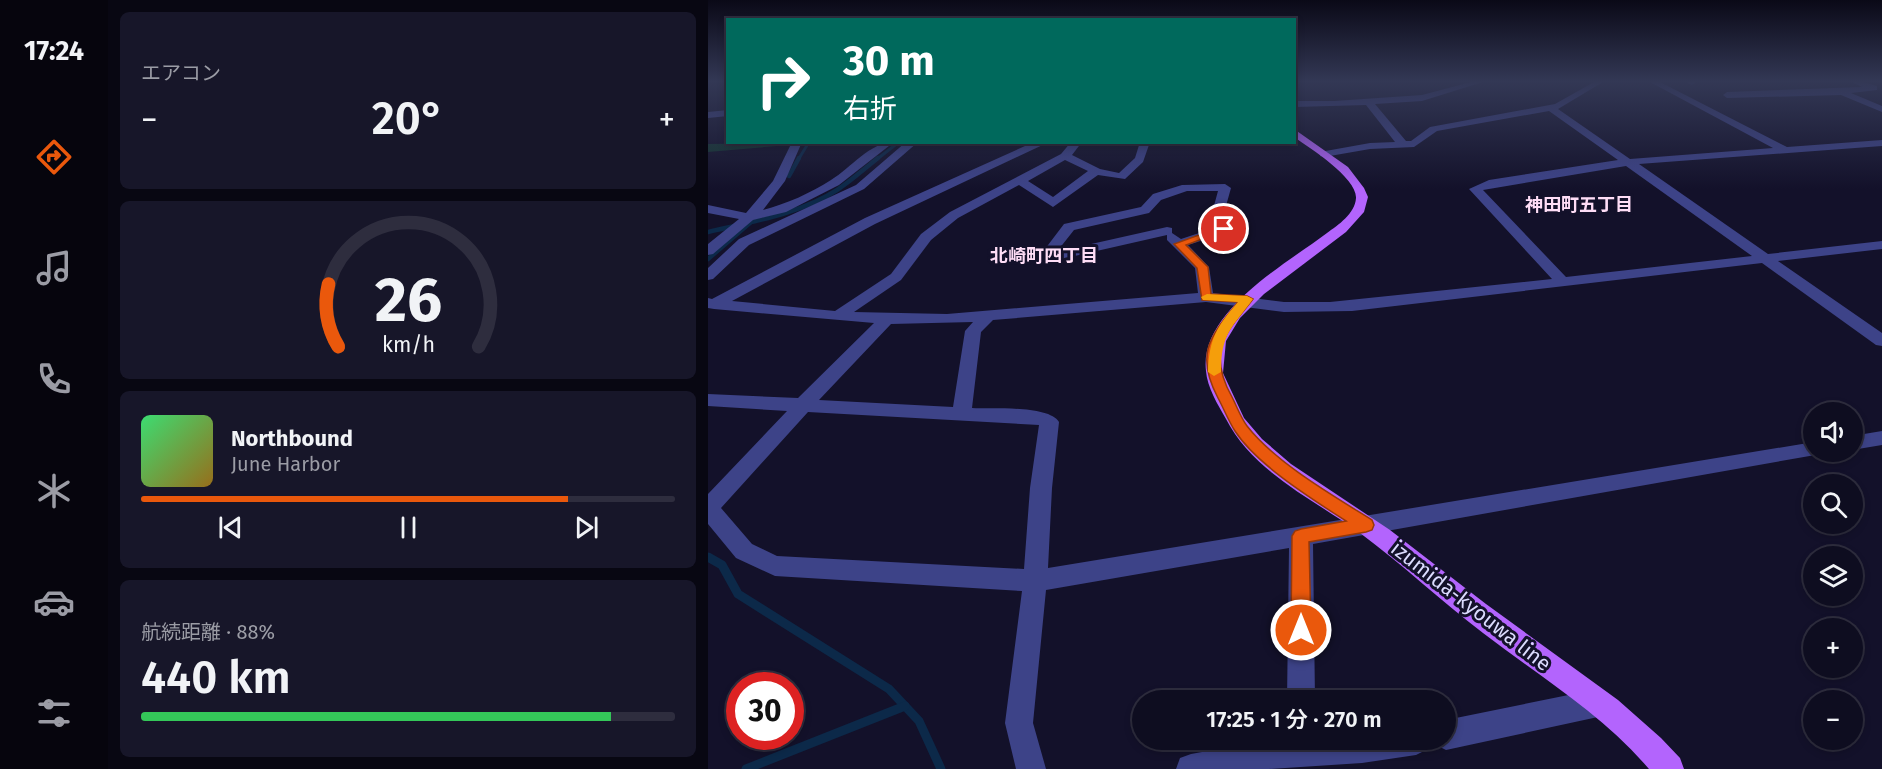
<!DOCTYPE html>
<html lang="ja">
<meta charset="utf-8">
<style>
body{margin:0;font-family:"Fira Sans","Noto Sans JP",sans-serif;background:#171629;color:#f1f3f6;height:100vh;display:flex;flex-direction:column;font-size:22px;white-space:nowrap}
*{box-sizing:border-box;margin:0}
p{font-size:20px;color:#9b9ca5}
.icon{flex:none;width:33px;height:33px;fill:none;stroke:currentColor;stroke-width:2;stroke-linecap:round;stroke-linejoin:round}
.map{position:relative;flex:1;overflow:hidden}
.drawer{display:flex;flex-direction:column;gap:12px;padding:12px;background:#080712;width:600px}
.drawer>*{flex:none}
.top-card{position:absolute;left:18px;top:18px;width:570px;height:126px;border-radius:0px;box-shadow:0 3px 9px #0003,0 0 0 2px #2e2d3e;background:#00695c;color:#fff;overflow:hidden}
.buttons{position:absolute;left:1095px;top:402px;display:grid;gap:12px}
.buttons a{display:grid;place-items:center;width:60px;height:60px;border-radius:50%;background:#0e0d20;box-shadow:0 3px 9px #0003,0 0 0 2px #2e2d3e;font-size:30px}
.speed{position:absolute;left:18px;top:672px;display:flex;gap:12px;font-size:30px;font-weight:700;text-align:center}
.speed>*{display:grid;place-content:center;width:78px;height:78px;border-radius:50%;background:#0e0d20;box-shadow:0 3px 9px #0003,0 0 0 2px #2e2d3e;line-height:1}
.speed .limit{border:9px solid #d22;background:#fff;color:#111}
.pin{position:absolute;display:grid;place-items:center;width:51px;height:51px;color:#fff;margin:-26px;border:3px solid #fff;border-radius:50%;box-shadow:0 2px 6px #0007}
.me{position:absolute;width:66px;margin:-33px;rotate:0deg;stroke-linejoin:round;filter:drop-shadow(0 0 4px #0008)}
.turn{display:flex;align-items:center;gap:21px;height:126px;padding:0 18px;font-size:27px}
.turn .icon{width:78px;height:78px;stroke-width:2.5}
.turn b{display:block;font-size:42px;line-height:51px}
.big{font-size:45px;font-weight:600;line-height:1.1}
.drawer .widget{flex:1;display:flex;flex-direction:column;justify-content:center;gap:9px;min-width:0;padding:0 21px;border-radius:9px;background:#171629}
.drawer .dial{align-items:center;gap:0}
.dial svg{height:156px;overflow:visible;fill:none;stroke:#2e2d3e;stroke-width:7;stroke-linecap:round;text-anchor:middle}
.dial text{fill:#f1f3f6;stroke:none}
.song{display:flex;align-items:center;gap:18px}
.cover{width:72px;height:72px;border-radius:9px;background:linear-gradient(135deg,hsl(140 70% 55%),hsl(40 70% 35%))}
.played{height:6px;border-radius:3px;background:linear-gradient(90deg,#ea580c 80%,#2e2d3e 80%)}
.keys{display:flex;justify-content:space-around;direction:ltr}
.heat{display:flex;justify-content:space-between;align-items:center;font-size:33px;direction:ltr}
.charge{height:9px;border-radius:4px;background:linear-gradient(90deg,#34c759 88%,#2e2d3e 0)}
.trip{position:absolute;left:424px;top:690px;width:324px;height:60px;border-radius:30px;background:#0e0d20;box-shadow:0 3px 9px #0003,0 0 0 2px #2e2d3e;font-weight:600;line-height:60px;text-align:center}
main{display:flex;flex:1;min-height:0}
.menu{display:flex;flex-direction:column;width:108px;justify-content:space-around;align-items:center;background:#06050d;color:#9b9ca5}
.menu .icon{width:42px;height:42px}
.menu .active{color:#ea580c}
.menu b{font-size:27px;color:#f1f3f6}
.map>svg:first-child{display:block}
.green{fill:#143430}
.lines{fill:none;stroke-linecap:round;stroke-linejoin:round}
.stream-far2{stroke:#0c2949;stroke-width:3}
.stream-far1{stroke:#0c2949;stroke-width:4.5}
.stream{stroke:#0c2949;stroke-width:9}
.minor{fill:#3d4388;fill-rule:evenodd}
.major{fill:#b364fd;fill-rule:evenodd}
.route{fill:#ea580c;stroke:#983908;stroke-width:1.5}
.slow{fill:#f59e0b}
.labels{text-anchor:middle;stroke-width:6;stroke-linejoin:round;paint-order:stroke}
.far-neighbourhood-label{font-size:18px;font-weight:bold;fill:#feddf6;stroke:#13112a}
.street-label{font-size:21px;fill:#dbdbfe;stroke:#13112a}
</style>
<main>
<nav class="menu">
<b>17:24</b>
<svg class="icon active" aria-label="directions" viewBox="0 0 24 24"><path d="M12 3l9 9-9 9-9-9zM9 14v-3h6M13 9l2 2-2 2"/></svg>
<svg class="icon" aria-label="music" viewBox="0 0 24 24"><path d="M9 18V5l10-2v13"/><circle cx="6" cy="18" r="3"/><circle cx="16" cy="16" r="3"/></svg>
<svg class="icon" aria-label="phone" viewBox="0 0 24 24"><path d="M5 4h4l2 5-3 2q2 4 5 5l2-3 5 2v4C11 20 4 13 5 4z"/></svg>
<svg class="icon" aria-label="climate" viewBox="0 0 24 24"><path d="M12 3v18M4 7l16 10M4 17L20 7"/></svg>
<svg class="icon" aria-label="car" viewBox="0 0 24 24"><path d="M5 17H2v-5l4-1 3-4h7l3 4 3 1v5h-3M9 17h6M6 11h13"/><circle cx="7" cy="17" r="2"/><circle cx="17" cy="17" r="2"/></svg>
<svg class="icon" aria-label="filters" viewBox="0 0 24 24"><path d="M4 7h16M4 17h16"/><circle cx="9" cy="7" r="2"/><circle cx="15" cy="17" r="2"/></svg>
</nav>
<section class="drawer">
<div class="widget"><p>エアコン</p>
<div class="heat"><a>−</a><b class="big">20°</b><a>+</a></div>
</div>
<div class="widget dial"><svg viewBox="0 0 100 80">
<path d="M14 69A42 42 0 1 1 86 69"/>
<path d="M14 69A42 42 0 0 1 9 37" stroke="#ea580c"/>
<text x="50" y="56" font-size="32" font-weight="700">26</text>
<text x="50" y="72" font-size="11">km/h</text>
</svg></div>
<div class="widget">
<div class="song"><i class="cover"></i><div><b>Northbound</b><p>June Harbor</p></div></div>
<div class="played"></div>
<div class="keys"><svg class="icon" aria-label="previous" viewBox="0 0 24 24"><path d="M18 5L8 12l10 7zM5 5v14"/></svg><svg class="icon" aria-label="pause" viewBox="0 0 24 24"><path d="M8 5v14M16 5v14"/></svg><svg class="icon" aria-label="next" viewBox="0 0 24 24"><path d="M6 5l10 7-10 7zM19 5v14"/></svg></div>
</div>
<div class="widget"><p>航続距離 · 88%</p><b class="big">440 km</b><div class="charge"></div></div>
</section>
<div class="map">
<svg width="1174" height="769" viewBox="0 0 1174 769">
<rect width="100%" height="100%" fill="#13112a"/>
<path class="green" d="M66 143 69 146 0 152V144Z"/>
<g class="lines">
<g class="stream-far2">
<path d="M90 160 101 142"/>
<path d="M168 160 191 142"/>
</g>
<g class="stream-far1">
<path d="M81 176 91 158"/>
<path d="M0 232C43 222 92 214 129 190 143 181 156 169 170 158"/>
<path d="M0 259 43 222"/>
</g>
<g class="stream">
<path d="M0 557 14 565 30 594 181 689 211 721 233 769"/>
<path d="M38 769 197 706"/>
</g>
<g class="minor">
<path d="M763 82H775L714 101 667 104 698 141H703L722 127 847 104 886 82H895L850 109 922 159 1065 148 942 82H952L1079 147 1174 140V146L931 164 1060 254 1174 241V249L1070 261 1174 333V346L1168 345 1054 263 644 311 576 312 498 302 285 320 273 332 264 408C283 409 341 405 351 422L344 488 340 568 1106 442V452H1115L1113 454 605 544 607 700H579L581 548 338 590 325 723 338 769H308L297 723 314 591 67 576 28 558 0 524V494L79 411 0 406V394L90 398 166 323 6 309 0 308V298L4 299 157 218 326 142H341L167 224 24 301 127 311 183 274 213 234 242 212 353 154 363 142H374L364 155 392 169 411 173 427 158 432 142H442L435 162 417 179 390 175 345 207 311 185 250 218 223 240 193 280 146 312 239 314 490 293 487 268 459 240V235L349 260 344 259 337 249 356 224 433 207 445 194 474 185 517 184 523 188 516 213 523 229 521 232 480 245 501 267 505 293 576 302H622L844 279 761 189 781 180 910 160 841 111 729 131 706 147 662 149 616 157 612 156V152L662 143 687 142 658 105 586 107V101H626L714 95ZM357 160 380 171 345 197 320 181ZM918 166 1044 256 858 277 775 190ZM479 191H510L504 213 509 227 473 239 464 233V228L459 227 352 251 351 249 366 230 441 213 453 200ZM265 322 257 331 245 407 111 400 183 324ZM100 412 331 425 322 488 316 569 69 556 44 544 13 508Z"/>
<path d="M978 82H988L984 85Z"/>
<path d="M1144 82H1155L1169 86V90L1143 93 1174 106V112L1133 95 1019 98 1015 95 1019 92 1154 87Z"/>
<path d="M20 110V116L0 118V112Z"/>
<path d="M84 142H94L77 181 55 210C78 204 103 193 123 180 143 168 162 142 186 142L131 185 78 212 45 220 5 254 0 255V244L31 219 0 213V205L38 213 65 181Z"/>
<path d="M198 142H210L156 189 41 245 5 279 0 280V268L31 239 148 185Z"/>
<path d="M1174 431V445L1144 450V436Z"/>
<path d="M890 689 900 693 904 703 900 713 890 717 738 750 728 745 725 740H738V720Z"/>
<path d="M560 740H723L718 750 708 755 654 763 561 769H468L472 758 483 754Z"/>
</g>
<path class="major" d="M586 129 640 167 656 188 660 197 656 212 638 232 556 294 532 318 518 341 515 373 536 418 554 439 583 464 682 530 778 604 910 700 953 738 972 758 976 769H941C894 714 832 677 775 633 733 601 694 564 652 533 605 499 545 472 518 419 510 405 499 387 498 371 491 312 578 264 619 233 630 225 647 214 648 198 649 178 602 148 586 137Z"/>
</g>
<linearGradient id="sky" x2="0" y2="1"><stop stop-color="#0a0917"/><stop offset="0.43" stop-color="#333855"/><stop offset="1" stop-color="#333855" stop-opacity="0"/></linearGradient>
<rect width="1174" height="189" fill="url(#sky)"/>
<path class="route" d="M513 227 521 229 478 245 500 267 503 294 539 296 545 299C533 315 517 330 513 349 510 366 516 383 524 397 529 407 533 418 539 426 568 463 624 495 664 520L666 525 664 530 658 532 601 542 603 630 600 637 593 639 586 637 583 630 584 536 587 531 593 529 638 521C604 499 549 465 527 431 520 420 516 409 510 398 502 383 496 366 500 349 505 331 519 316 530 302L494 300 489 268 466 244Z"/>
<path class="slow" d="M499 294 539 296 545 299C524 328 513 333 513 372L506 376 500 372C501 339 509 326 530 302L495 300 493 297Z"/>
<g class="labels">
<g class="far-neighbourhood-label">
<text x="871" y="211">神田町五丁目</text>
<text x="336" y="262">北崎町四丁目</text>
</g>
<g class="street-label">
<text transform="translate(763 606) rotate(38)" y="7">izumida-kyouwa line</text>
</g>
</g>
</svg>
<div class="buttons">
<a><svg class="icon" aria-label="sound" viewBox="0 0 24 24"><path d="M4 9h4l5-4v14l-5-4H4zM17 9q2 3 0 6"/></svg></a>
<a><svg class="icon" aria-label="search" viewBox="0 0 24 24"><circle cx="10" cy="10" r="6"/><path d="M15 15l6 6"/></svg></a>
<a><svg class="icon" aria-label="layers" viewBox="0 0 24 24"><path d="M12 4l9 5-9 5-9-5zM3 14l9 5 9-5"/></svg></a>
<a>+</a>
<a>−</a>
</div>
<div class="speed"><div class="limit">30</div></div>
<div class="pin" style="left:516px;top:229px;background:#d93025"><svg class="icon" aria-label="arrive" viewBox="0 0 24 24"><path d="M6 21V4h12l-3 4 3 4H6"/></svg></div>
<svg class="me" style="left:593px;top:630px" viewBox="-20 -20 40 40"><circle r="17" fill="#ea580c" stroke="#fff" stroke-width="3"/><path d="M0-11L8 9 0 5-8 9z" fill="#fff"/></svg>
<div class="trip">17:25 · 1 分 · 270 m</div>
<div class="top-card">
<div class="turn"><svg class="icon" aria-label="right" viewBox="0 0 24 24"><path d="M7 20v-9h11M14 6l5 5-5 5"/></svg><div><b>30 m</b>右折</div></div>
</div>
</div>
</main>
